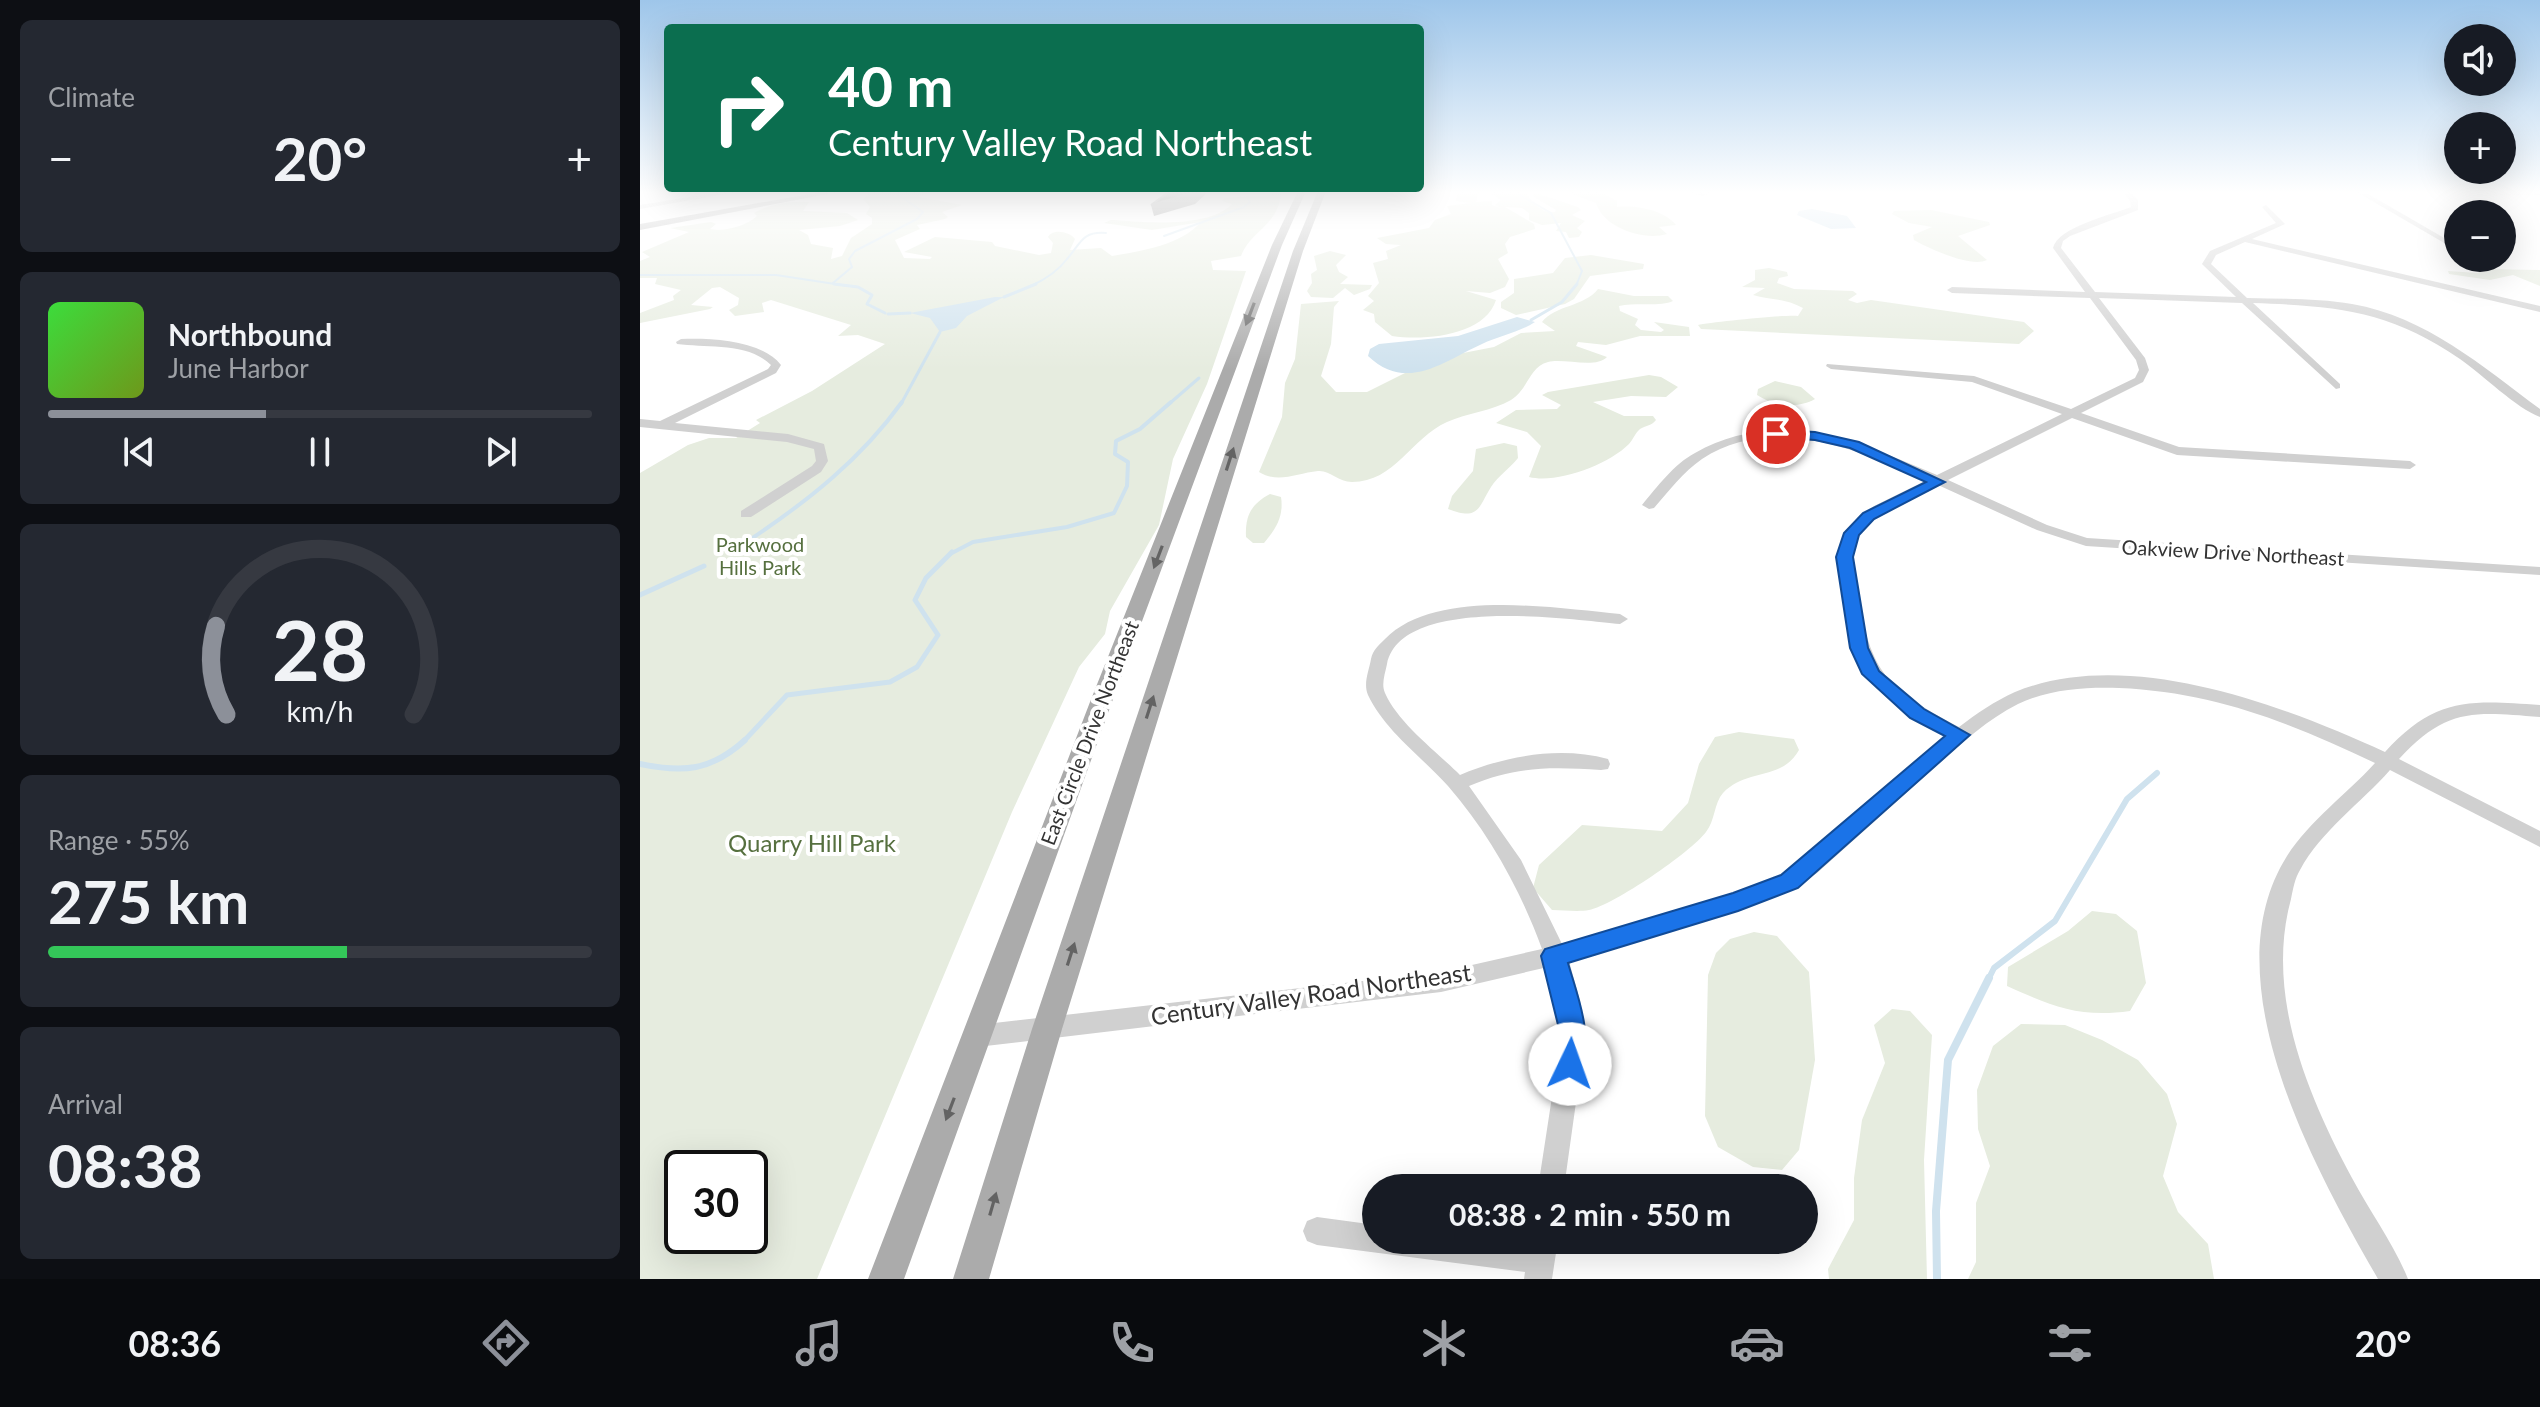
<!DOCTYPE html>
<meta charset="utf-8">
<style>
body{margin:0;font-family:Lato,sans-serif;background:#242831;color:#f1f3f6;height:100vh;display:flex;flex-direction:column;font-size:30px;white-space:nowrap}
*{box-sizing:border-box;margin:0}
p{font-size:26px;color:#9ea1a6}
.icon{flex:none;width:44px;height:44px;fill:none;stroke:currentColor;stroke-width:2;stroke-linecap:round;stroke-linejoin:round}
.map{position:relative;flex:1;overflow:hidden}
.sheet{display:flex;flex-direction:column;gap:20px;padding:20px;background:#0d0f14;width:640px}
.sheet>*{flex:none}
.guide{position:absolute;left:24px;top:24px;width:760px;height:168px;border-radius:8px;box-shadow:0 8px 32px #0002;background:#0b6e4f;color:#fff;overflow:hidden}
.buttons{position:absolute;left:1804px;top:24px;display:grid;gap:16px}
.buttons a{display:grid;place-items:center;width:72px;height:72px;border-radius:50%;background:#171b24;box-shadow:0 8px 32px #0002;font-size:40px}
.speed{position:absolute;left:24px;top:1150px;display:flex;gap:16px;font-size:40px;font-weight:700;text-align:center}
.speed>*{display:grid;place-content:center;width:104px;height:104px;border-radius:50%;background:#171b24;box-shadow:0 8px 32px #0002;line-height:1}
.speed .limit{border:4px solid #111;border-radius:12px;background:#fff;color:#111}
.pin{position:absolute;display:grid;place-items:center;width:68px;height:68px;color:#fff;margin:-34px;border:4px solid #fff;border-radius:50%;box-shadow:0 2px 8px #0007}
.me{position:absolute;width:88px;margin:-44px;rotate:3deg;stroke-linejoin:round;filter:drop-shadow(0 0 6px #0008)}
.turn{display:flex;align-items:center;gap:28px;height:168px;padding:0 32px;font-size:36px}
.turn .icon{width:104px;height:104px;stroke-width:2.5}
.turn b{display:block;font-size:56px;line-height:68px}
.big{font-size:60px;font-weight:700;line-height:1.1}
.sheet .tile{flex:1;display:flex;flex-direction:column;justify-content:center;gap:12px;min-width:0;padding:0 28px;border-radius:12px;background:#242831}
.sheet .dial{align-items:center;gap:0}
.dial svg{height:208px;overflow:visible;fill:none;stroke:#363941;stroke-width:7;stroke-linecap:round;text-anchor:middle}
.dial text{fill:#f1f3f6;stroke:none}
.song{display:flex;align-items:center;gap:24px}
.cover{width:96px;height:96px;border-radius:12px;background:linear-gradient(135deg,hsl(120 70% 55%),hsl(80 70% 35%))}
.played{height:8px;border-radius:4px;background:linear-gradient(90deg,#8c9099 40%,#363941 40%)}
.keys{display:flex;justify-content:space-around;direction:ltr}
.heat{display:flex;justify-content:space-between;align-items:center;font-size:44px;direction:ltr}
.charge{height:12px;border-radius:6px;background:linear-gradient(90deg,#34c759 55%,#363941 0)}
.trip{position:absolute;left:722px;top:1174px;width:456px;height:80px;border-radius:40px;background:#171b24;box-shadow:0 8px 32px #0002;font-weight:700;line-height:80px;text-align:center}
.menu{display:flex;height:128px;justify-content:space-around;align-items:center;background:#090b0e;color:#9ea1a6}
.menu .icon{width:56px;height:56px}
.menu .selected{color:#8c9099}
.menu b{font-size:36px;color:#f1f3f6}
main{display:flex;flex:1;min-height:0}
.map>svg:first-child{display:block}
.green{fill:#e6ecdf;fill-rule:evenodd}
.water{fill:#cfe2ee}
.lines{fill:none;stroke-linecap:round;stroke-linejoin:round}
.stream-far5{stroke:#cfe2ee;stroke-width:2}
.stream-far4{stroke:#cfe2ee;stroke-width:3}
.stream-far3{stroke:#cfe2ee;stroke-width:4}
.stream-far2{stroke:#cfe2ee;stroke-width:5}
.stream-far1{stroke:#cfe2ee;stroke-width:6}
.stream{stroke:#cfe2ee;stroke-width:8}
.minor{fill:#d0d0d0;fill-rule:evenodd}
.major{fill:#ababab;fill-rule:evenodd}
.shaded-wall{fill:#5f5f5f}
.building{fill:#1a1a1a;stroke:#5f5f5f;stroke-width:2}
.oneway{fill:#636363}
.route{fill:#1a73e8;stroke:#114b97;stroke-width:2}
.labels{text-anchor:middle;stroke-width:8;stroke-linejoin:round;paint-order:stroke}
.park-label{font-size:20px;fill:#56703f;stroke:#fff}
.street-label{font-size:20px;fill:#333;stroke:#fff}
.near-park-label{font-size:24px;fill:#56703f;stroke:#fff}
.near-street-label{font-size:24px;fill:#333;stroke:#fff}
</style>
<main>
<section class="sheet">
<div class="tile"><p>Climate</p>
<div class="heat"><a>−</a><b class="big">20°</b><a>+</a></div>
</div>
<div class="tile">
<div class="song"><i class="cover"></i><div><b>Northbound</b><p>June Harbor</p></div></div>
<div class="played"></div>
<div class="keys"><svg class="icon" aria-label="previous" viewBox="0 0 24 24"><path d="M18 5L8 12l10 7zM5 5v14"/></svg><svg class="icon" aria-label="pause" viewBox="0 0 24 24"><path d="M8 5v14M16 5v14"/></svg><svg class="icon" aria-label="next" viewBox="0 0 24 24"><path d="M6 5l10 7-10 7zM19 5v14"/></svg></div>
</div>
<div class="tile dial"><svg viewBox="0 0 100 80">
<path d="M14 69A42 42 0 1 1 86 69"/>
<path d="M14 69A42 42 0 0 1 10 35" stroke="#8c9099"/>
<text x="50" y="56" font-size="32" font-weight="700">28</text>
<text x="50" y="72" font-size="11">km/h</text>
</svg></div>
<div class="tile"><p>Range · 55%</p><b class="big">275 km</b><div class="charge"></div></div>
<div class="tile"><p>Arrival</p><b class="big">08:38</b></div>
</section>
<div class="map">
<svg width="1900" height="1279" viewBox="0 0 1900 1279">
<rect width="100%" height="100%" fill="#fff"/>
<g class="green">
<path d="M233 191H289L279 197 322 205 302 212 308 217 305 219 277 225 280 229 255 240 264 258 290 259 292 257 264 252 295 237 352 242 355 246 399 255 411 253 413 243 408 237C413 228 430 232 435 239L430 250 461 248 472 256C502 251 541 245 561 222L512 230 464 223 471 220C502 222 568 229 592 204L582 201 584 198 641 194C637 227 612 229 601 256L571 261 573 270 606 271 567 384 533 459 519 525 470 611 465 634 439 667 372 812 177 1279H0V473L48 445 69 438H96L120 423 116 420 172 391 245 344 218 335 198 336 211 325 131 300 122 303 124 312 95 316 89 310 98 305 99 298 80 287 72 288 51 305 73 307 70 309 0 323V313L34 300 33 296 41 290 15 284 17 278H0V261L10 257 2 252 49 232 30 228 71 222 76 224 70 229C85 232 106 226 117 216L114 213C129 204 151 201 169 202L163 211 207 213 218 220 200 226 159 230 168 235 171 244 193 248 191 259 202 256 211 238 232 224V218L226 214 230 207 223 199ZM42 1168H110V1236H42Z"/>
<path d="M813 191H839L836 202 852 201V205L861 208 855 205 861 200 847 191H883C892 199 899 214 915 212L916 210 891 195 899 194 938 207 941 210 932 215 945 221 937 228 942 232 939 237 929 238 926 232 916 231 921 223 902 225 889 220V213L882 208 865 207 894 224 895 229 870 237 865 244 868 253 858 259 869 279 865 287 850 293 826 291 856 300C845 335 787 341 752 336L735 322 734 314 723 310 734 301 728 296 739 283 733 263 748 259 746 251 761 245 746 244 737 238 789 228 795 220 811 214 807 206 831 203 816 201 817 194Z"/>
<path d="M924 191H959L977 201V207C996 205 1024 210 1036 225L1019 227 1027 234C1003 241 964 228 956 203Z"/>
<path d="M1291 210 1349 222 1350 225 1318 236 1347 260C1331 268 1290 249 1274 240L1273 235 1292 227 1269 223 1252 214 1254 211Z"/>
<path d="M690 251 706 255 696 265 699 272 708 277 700 284 732 285 730 289 714 295 705 288 693 298 671 297 667 291 672 283 671 274 677 270 674 256Z"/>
<path d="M951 255 1004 264 1003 269 950 276 934 299 925 304 876 315 861 308V302L874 293V279L913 273 925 258Z"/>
<path d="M1129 268 1147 272 1148 276 1139 278 1137 283 1154 289 1213 291 1217 294 1208 300 1217 303 1231 300 1384 322 1394 331 1379 344 1061 329 1058 325C1071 322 1150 314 1158 316L1163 308C1146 298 1130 300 1113 295L1125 288 1102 287 1115 280V270Z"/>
<path d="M1843 269 1900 270V286L1873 275 1850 280 1809 274 1808 271 1838 273Z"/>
<path d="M958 289 994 296H1028L1033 301C1021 307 997 302 979 306L980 311 998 319 995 325 1001 330 1021 332 1024 330 1014 322 1049 327 1050 336H1000L966 345 938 342 936 346 967 357C956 369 924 358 908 362 889 367 888 390 871 400 852 411 827 413 807 422 771 438 755 482 712 482 698 482 690 470 678 471 657 473 638 484 619 472L642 417 645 383 655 359 661 304 699 301 694 307 691 344 681 376 696 392H727L771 370 818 354 854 347 881 333 915 331 902 322C915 305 944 307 958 289Z"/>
<path d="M1009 375 1021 377 1038 387 1026 397 991 396 953 402 984 416H1013L1016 420C1011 426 1007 425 1000 429 995 433 993 440 989 444 968 465 917 484 889 477L901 446 887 432 856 423 876 410 917 409 921 405 902 395 908 392Z"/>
<path d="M1135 381 1161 387 1175 399C1158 409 1133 406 1117 395L1118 389Z"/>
<path d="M864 443 877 446 878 458C870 468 858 476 851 487 838 508 839 521 808 509L812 496 833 471 836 449Z"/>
<path d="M630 494 641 497C644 516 636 529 624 543H613L606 537C605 516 611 504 630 494Z"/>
<path d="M1099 732 1154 739 1159 750C1142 781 1107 768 1083 793 1074 803 1075 821 1066 832 1051 852 974 905 949 910 938 912 924 910 912 910L893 888 899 865 942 825 1022 831 1048 803 1059 764 1075 737Z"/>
<path d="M1452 911 1476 914 1497 931 1506 983 1490 1011C1439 1018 1412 1006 1367 986L1368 967 1428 931Z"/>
<path d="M1114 932 1137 936 1169 972 1175 1060 1159 1150 1142 1170 1113 1167 1078 1147 1065 1116 1068 975 1076 953 1090 939Z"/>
<path d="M1252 1009 1270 1011 1292 1035 1284 1160 1287 1279H1189L1188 1269 1214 1220V1178L1222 1120 1245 1063 1234 1025Z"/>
<path d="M1381 1024 1425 1025 1462 1040 1498 1060 1527 1094 1537 1124 1523 1176 1538 1212 1568 1244 1574 1279H1328L1336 1262V1203L1350 1166 1338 1129 1337 1090 1353 1046Z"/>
</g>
<g class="water">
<path d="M1172 209 1207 216 1216 228 1191 229 1157 215 1159 211Z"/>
<path d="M355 297H364L327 316 316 328 300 332 290 318 270 313Z"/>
<path d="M877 317 895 322C880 332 859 336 842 344 804 361 767 393 728 356L730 349 739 344 818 336Z"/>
</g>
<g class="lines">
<g class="stream-far5">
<path d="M873 191 911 213 942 271 936 286"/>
<path d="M524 236 604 207 610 202 607 197"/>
<path d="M0 275H136L208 286"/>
<path d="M193 283 212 267 209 259 215 251 277 219 283 212 253 191"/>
<path d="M391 286C404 280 418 271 427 259 441 243 442 231 466 233"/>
</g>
<g class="stream-far4">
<path d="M194 284 218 287 232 295 227 304 245 313"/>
<path d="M364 297 396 284"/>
<path d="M248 314 270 313"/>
<path d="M891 320 922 302 937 284"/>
<path d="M261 404 300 332"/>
<path d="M529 404 559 378"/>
</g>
<g class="stream-far3">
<path d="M111 539C169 500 221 459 262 402"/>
<path d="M310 554 333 542 427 527 474 513 487 486 488 462 475 454 476 441 500 429 531 402"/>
</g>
<g class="stream-far2">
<path d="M0 595 64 566"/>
<path d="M103 742 147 695 250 682 277 667 298 635 275 600 286 578 312 552"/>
</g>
<g class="stream-far1">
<path d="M0 764C43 773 71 771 105 740"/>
<path d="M1348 980 1354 968 1415 921 1487 799 1517 773"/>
</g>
<path class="stream" d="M1297 1279 1296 1211 1308 1060 1349 978"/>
<g class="minor">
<path d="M87 191H102L0 209V205Z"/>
<path d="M1044 191H1077L1062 196Z"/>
<path d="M1482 191H1489L1498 200V210L1430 236 1423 241 1421 248 1455 292 1596 297 1562 264 1570 251 1636 223 1622 207 1626 205 1645 224 1612 239 1900 306V312L1605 242 1576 255 1571 264 1607 298C1642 299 1678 298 1712 304 1786 317 1842 366 1900 409V417C1876 408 1843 375 1820 359 1749 310 1696 306 1613 303L1700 384V388L1696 389 1602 303 1459 298 1505 358 1509 370 1503 382 1441 413 1539 447 1770 461 1776 465 1770 469 1537 455 1432 418 1308 480 1407 525 1447 538 1900 567V575L1446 546 1397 530 1298 485C1272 498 1236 509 1220 534 1208 553 1214 572 1217 593 1232 675 1246 688 1319 727 1336 714 1355 701 1375 692 1488 646 1642 705 1745 752 1795 697 1830 700 1900 705V717C1834 712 1807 707 1759 759L1900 831V847L1750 770C1721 803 1681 831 1660 870 1655 878 1653 889 1651 899 1625 994 1667 1094 1712 1178 1730 1212 1754 1244 1768 1279H1738C1675 1169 1569 980 1647 856 1670 820 1707 794 1735 763 1651 723 1574 692 1479 688 1445 687 1410 689 1378 704 1343 722 1315 749 1286 775 1250 807 1214 840 1177 873L1157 887 1079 916 929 961 940 1001 945 1038 924 1188H898L921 1038 917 1001 908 967 801 992 337 1047 329 1044 325 1036 329 1028 337 1025 801 972 902 949C881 891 849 833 808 786 782 757 745 731 728 695 723 683 729 671 731 659 733 650 738 646 745 639 795 588 914 608 980 614L988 619 980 624C929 619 761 595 747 664 745 674 741 684 745 693 758 723 797 752 820 775 864 756 920 746 968 759L970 764 968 769 961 770C911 767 876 766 829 786L881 860 922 944 1068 902 1143 875 1163 861 1307 736 1254 704 1236 688 1221 667 1207 623 1197 557 1205 535 1221 515 1234 506 1287 480C1219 450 1132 413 1062 459 1043 472 1029 491 1014 508L1009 509 1002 505C1017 487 1034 464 1055 453 1133 407 1221 442 1297 475L1422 414 1332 382 1191 369 1186 366 1187 364 1334 376 1431 409 1495 378 1499 370 1496 360 1450 298 1312 293 1307 290 1312 287 1445 292 1413 248C1418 227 1471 215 1491 207L1490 201Z"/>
<path d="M1715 191H1723L1818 246V251Z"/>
<path d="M1793 191H1900V195L1797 193Z"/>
<path d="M41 339C72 338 121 340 141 365L136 373 35 423 148 434 184 444 188 461 181 472 111 517H101V511L172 466 176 461 174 449 147 442 0 427V419L20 421 128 369 131 365C108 342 66 348 37 344L36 342Z"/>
<path d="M677 1217 736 1225V1240H855L889 1244 890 1240H918L912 1279H884L885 1272 677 1245 667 1241 663 1231 667 1221Z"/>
</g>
<g class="major">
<path d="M187 191H203L0 230V224Z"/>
<path d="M658 191H666L642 245 472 702 264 1279H228L450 702 632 245Z"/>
<path d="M678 191H686L663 251 422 1029 349 1279H313L392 1029 653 251Z"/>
</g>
</g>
<path class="shaded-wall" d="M555 191H569L555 204 514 216 511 205Z"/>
<path class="building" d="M530 191H555L552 193 511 205Z"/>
<defs><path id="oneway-solid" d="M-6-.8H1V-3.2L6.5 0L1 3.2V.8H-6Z" transform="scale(2)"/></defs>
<g class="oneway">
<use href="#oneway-solid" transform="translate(610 314) rotate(111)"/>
<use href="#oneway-solid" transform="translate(590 459) rotate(-72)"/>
<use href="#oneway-solid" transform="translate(518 557) rotate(111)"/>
<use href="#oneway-solid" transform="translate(510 707) rotate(-72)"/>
<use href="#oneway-solid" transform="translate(431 954) rotate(-72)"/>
<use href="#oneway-solid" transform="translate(310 1109) rotate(111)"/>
<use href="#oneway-solid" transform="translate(353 1204) rotate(-74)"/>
</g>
<linearGradient id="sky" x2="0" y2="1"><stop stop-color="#9ec6ea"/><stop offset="0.52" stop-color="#fff"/><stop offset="1" stop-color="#fff" stop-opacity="0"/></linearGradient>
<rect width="1900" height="370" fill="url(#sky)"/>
<path class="route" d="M1136 430 1175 432 1219 442 1305 482 1234 519 1219 535 1213 557 1228 648 1239 671 1284 709 1330 735 1158 888 1098 911 928 963C938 998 955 1038 939 1073L930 1077 920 1073 916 1064 920 1033 901 956 905 949 1093 893 1141 875 1305 736 1270 718 1222 674 1210 648 1196 557 1204 533 1223 513 1286 482 1210 448 1175 440 1131 437 1129 434Z"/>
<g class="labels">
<g class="park-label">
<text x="120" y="552">Parkwood<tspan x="120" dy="23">Hills Park</tspan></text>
</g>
<g class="street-label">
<text transform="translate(1593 553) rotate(3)" y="7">Oakview Drive Northeast</text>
<text transform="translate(450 733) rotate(-69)" y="7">East Circle Drive Northeast</text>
</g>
<g class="near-park-label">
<text x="172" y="852">Quarry Hill Park</text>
</g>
<g class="near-street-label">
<text transform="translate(671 995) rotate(-8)" y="8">Century Valley Road Northeast</text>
</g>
</g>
</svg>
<div class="buttons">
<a><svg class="icon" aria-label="sound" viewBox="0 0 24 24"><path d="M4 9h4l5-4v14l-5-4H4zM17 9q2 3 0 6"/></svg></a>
<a>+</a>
<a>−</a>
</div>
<div class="speed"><div class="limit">30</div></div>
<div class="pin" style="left:1136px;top:434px;background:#d93025"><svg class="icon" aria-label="arrive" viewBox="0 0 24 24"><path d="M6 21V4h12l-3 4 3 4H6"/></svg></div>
<svg class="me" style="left:930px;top:1064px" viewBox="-20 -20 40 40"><circle r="19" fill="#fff"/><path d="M0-13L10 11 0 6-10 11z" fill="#1a73e8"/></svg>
<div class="trip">08:38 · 2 min · 550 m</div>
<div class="guide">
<div class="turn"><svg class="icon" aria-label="right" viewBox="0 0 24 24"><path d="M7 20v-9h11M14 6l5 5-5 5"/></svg><div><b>40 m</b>Century Valley Road Northeast</div></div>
</div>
</div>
</main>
<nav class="menu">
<b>08:36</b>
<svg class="icon selected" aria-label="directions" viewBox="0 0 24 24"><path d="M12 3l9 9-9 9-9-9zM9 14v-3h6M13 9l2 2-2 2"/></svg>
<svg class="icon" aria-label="music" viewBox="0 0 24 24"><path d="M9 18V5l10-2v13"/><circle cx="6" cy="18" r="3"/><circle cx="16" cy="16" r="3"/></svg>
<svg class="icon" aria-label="phone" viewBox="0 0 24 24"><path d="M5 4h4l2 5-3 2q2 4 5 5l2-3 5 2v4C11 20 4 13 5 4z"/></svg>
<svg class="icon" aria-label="climate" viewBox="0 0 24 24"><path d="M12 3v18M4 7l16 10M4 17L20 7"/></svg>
<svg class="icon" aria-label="car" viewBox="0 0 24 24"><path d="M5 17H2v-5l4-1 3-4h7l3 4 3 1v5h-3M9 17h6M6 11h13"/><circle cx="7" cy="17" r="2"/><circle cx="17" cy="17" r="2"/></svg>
<svg class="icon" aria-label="filters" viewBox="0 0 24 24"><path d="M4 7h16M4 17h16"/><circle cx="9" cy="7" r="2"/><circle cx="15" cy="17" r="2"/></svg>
<b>20°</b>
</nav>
